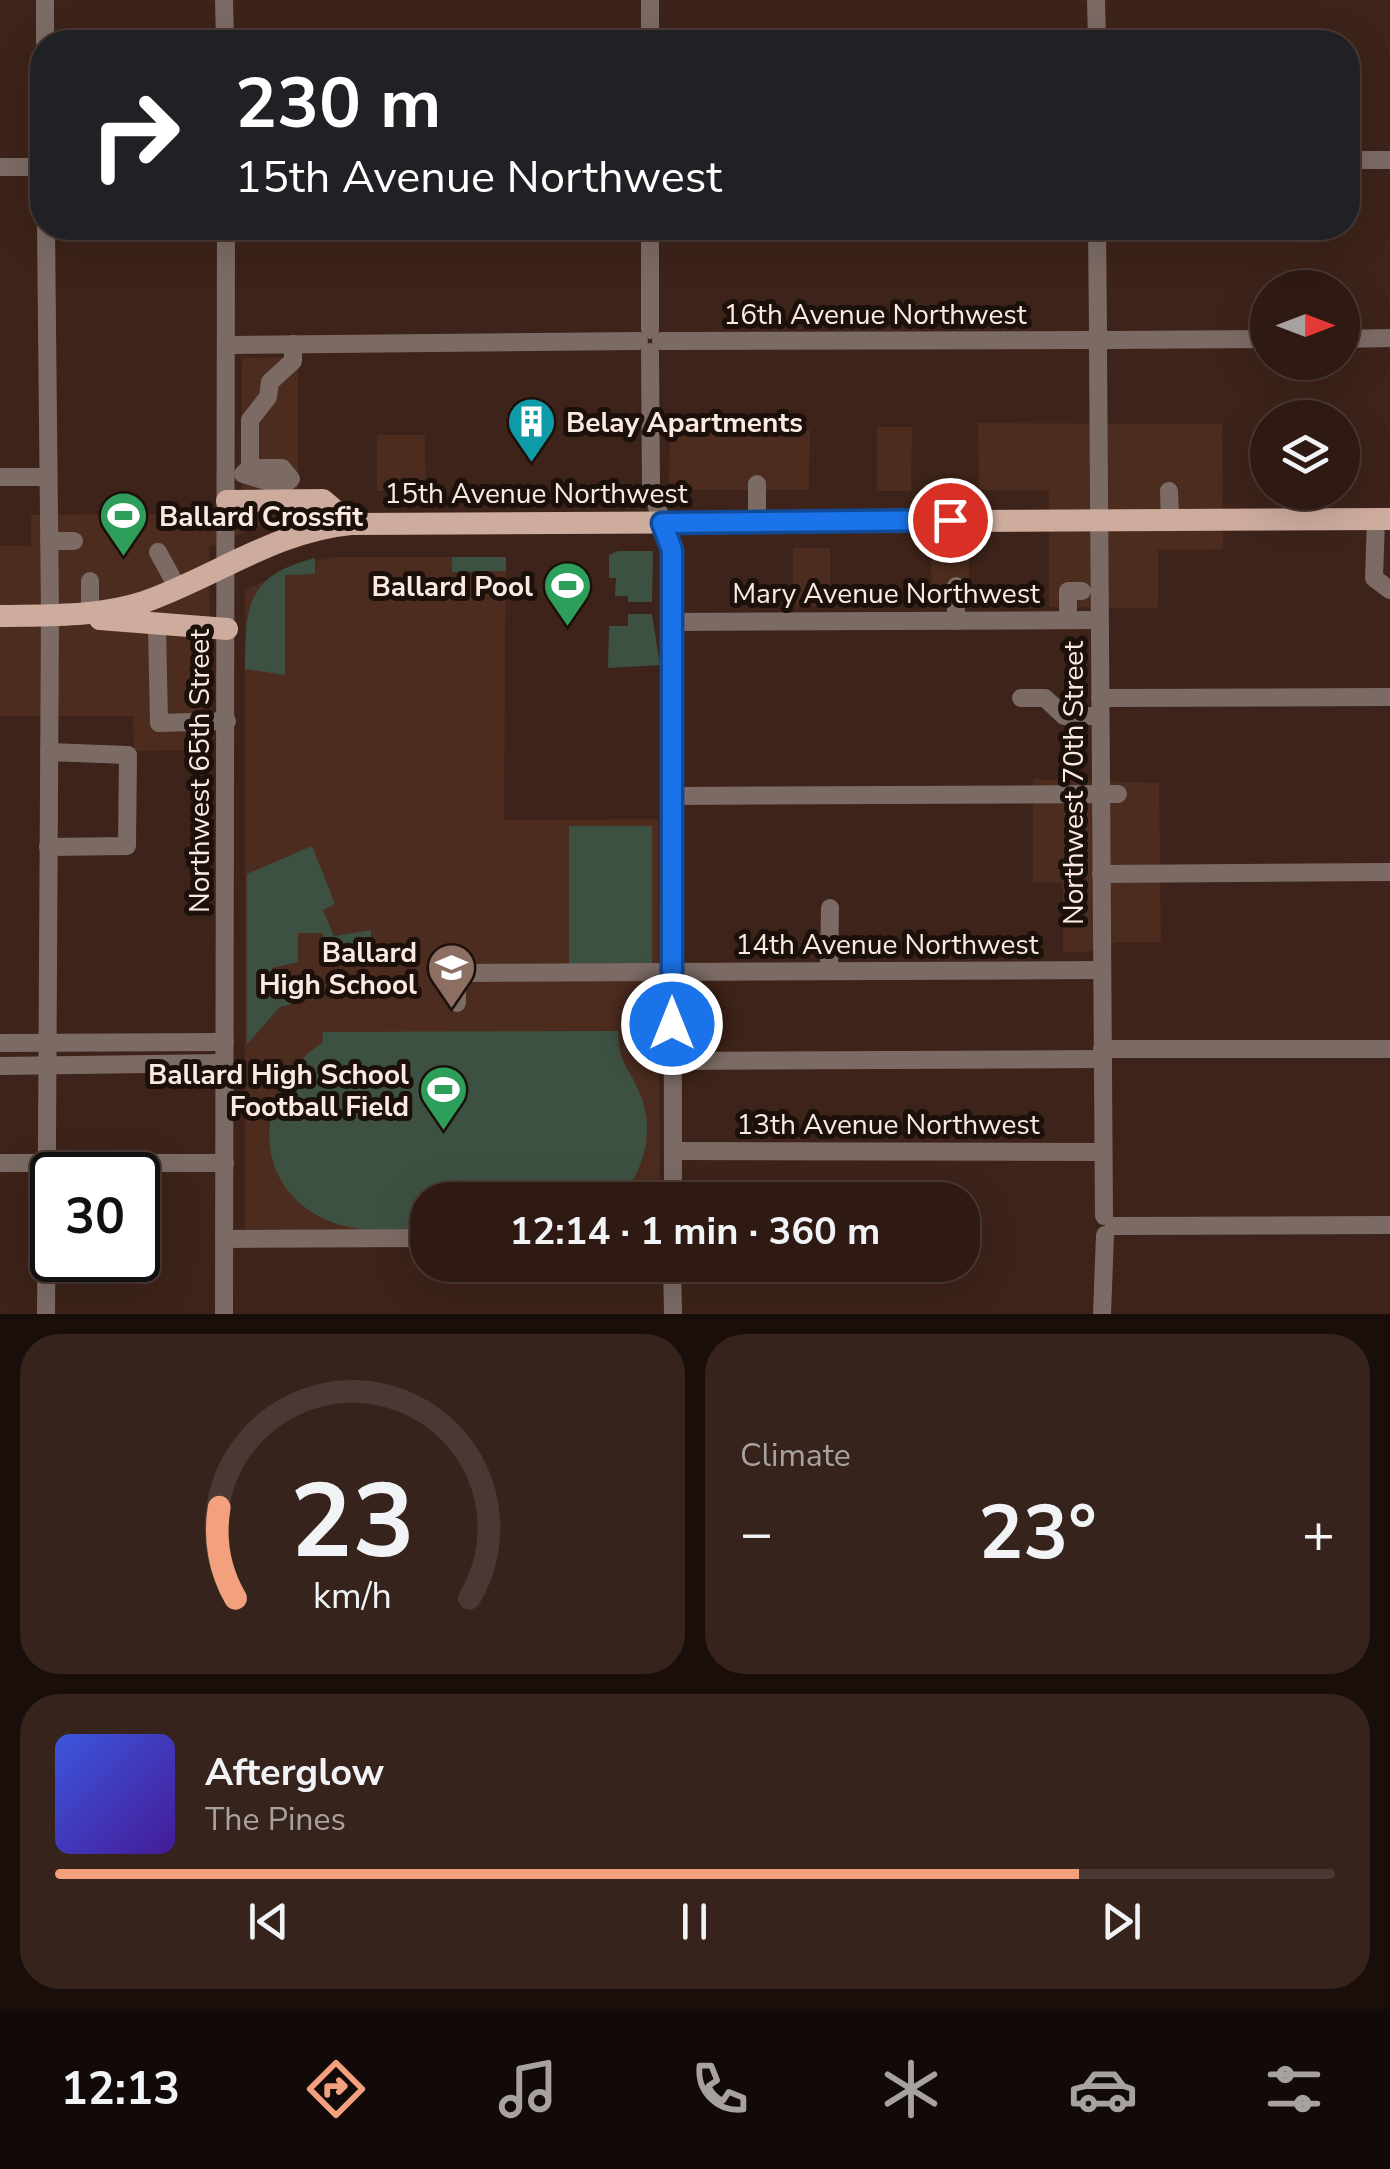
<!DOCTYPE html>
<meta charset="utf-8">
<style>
body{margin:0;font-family:"Nunito Sans",sans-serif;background:#36231c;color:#f1f3f6;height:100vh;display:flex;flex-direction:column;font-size:38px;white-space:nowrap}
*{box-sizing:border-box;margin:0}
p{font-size:32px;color:#a7a1a0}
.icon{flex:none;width:55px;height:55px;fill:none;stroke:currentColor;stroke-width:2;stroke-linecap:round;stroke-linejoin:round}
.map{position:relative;height:1314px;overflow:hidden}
.sheet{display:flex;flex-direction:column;gap:20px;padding:20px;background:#190e0a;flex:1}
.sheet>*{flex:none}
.hud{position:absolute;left:30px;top:30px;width:1330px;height:210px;border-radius:40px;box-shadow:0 10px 40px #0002,0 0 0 2px #493833;background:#202124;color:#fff;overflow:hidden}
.needle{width:65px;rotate:90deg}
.controls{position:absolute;left:1250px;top:270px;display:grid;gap:20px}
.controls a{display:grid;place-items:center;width:110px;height:110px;border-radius:50%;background:#2e1a13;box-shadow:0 10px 40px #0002,0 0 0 2px #493833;font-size:50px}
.speed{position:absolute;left:30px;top:1152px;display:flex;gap:20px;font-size:50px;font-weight:700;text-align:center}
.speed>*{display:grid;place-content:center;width:130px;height:130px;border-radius:50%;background:#2e1a13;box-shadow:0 10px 40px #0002,0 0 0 2px #493833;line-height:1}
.speed .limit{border:5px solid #111;border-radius:15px;background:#fff;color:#111}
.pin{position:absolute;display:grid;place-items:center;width:85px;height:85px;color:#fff;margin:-42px;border:5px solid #fff;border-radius:50%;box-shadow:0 2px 10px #0007}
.me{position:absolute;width:110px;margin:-55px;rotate:0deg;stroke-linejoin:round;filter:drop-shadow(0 0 8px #0008)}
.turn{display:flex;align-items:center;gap:35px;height:210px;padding:0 40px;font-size:45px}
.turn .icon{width:130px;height:130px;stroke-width:2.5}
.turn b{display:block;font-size:70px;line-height:85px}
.big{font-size:75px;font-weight:700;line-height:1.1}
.sheet .tile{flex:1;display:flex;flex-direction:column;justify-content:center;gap:15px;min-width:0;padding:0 35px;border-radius:40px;background:#36231c}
.sheet .dial{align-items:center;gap:0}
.dial svg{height:260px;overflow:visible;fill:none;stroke:#493833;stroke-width:7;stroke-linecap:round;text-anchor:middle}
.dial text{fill:#f1f3f6;stroke:none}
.song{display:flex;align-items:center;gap:30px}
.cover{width:120px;height:120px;border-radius:15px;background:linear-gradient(135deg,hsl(230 70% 55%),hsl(260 70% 35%))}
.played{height:10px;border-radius:5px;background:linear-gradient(90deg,#f2a07e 80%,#493833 80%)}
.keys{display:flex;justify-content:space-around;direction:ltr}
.heat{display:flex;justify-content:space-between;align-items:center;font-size:55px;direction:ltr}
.sheet .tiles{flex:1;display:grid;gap:20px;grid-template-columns:1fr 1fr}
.tile:last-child{grid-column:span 2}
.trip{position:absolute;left:410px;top:1182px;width:570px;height:100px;border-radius:40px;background:#2e1a13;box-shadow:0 10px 40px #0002,0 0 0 2px #493833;font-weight:700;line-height:100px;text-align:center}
.tab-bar{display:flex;height:160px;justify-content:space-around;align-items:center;background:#120a08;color:#a7a1a0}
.tab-bar .icon{width:70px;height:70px}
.tab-bar .selected{color:#f2a07e}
.tab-bar b{font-size:45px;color:#f1f3f6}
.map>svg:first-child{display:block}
.built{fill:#4c2c1f}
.green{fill:#3d5143}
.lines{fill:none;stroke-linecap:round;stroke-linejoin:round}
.minor{stroke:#7c6b65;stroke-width:18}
.major{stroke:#cdac9e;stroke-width:22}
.route-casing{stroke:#114b97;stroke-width:25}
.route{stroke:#1a73e8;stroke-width:18}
.labels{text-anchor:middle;stroke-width:10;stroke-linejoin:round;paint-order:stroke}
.street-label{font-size:28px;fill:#fbe9e2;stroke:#1c100b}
.poi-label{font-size:28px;font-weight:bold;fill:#fbe9e2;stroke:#1c100b;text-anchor:end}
</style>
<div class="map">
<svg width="1390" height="1314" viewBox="0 0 1390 1314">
<rect width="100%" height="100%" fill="#3d2319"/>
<g class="built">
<path d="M298 357V511L209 547 211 750 134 751 133 716H0V546H31V515L241 514 242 358Z"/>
<path d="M978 423 1222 424 1223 549 1158 550V608L1049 607V491L979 490Z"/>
<path d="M877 427H912L911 491H877Z"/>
<path d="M670 429 810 430 809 490H669Z"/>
<path d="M377 435H425L426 491H377Z"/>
<rect x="793" y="548" width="37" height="58"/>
<path d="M969 549V606L932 607 931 550Z"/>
<path d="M335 557H506L504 820 658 819 660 1200H428L427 1230 245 1229V590L305 563Z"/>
<path d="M1033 779 1159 783 1161 942H1118L1087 952H1063V883L1033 882Z"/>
</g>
<g class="green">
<path d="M618 551H653L652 602H628V596H615L616 578H609V555Z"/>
<path d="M452 557H506V571L452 572Z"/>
<path d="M315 558V574L285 575V675L245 669C246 606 245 576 315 558Z"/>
<path d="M628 614H652L660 665 608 668 609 626H628Z"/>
<rect x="569" y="826" width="83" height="139"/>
<path d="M312 846 335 904 323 910 334 936 371 930V949H323V933H298V962L272 968V988H320V996L280 1007 247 1044V874Z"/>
<path d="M618 1031C619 1063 626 1063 638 1089 656 1127 646 1170 618 1200H428L427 1228C396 1229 359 1234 329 1221 247 1186 254 1087 322 1043L323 1032Z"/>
</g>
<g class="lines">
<g class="minor">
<path d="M224 0 225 42"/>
<path d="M650 0V42"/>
<path d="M1096 0 1097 42"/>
<path d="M45 42V0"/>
<path d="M1348 160H1390"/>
<path d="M0 167H42"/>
<path d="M46 228 50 615 46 1314"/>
<path d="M650 228V330"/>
<path d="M1097 228 1098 331"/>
<path d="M1342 339 1390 338"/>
<path d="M1107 340 1268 339"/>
<path d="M661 341 1088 340"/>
<path d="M226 345 639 341"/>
<path d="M1098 349 1104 1216"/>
<path d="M650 352 651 490 672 550 673 1200"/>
<path d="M250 468V420L268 397 270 382 293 361V344"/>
<path d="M243 474 282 486 291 479 282 468H250L244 473"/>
<path d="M0 477H48"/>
<path d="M757 484V522"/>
<path d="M1169 491 1170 519"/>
<path d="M1376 519 1374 578 1390 590"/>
<path d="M49 541H74"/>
<path d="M158 552 177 587"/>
<path d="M90 581V613"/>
<path d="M956 586V621"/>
<path d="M1068 620V591H1082"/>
<path d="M672 622 1099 620"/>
<path d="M157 626 159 723 227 721"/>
<path d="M1021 698H1045L1064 716H1100"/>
<path d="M1100 698 1390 697"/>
<path d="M672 796 1118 794"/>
<path d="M48 847 127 846 128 755 49 752"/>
<path d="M1101 874 1390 872"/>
<path d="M829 971 830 908"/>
<path d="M457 1003V973L1102 970"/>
<path d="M0 1043 225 1042"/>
<path d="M1102 1049H1390"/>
<path d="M672 1061 1103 1059"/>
<path d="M0 1066 225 1063"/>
<path d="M673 1151 1103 1152"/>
<path d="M0 1163H225"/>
<path d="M1114 1226 1390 1225"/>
<path d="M224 1239 428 1238"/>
<path d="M672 1265 673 1312"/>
<path d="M224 1314 226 228"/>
<path d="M1102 1314 1105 1235"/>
</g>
<g class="major">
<path d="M227 501 323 500 351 524"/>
<path d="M0 616C48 615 98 617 144 602 215 577 275 531 351 524L1390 519"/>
<path d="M100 619 227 629"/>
</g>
</g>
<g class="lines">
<defs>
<path id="route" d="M672 1024V550L662 523 950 520"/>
</defs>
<use href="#route" class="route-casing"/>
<use href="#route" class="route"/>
</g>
<defs>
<symbol id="building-pin" viewBox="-11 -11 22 30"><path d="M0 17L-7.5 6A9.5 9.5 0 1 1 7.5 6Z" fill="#0f9aa8" stroke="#1c100b"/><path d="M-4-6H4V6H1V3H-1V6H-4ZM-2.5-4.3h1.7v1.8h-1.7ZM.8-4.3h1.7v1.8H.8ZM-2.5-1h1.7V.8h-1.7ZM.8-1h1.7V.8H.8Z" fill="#fff"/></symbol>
<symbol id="stadium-pin" viewBox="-11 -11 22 30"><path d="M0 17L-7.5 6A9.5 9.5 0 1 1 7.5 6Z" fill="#2e9e5b" stroke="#1c100b"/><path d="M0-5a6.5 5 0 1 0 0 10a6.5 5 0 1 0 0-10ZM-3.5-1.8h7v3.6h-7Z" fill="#fff"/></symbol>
<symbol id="school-pin" viewBox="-11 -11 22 30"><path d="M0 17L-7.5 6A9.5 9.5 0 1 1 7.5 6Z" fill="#8d6e63" stroke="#1c100b"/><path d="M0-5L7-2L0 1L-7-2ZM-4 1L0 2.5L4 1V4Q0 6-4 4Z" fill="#fff"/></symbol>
</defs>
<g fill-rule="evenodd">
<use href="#building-pin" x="504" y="394" width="55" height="75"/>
<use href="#stadium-pin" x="96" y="488" width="55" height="75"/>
<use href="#stadium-pin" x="540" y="558" width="55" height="75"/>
<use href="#school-pin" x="424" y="940" width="55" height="75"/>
<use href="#stadium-pin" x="416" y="1062" width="55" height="75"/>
</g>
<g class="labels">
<g class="street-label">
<text x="875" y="324">16th Avenue Northwest</text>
<text x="536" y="503">15th Avenue Northwest</text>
<text x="886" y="603">Mary Avenue Northwest</text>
<text transform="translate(199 771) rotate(-90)" y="10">Northwest 65th Street</text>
<text transform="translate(1073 783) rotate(-90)" y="10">Northwest 70th Street</text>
<text x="887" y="954">14th Avenue Northwest</text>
<text x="888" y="1134">13th Avenue Northwest</text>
</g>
<g class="poi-label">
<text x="566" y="432" text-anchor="start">Belay Apartments</text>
<text x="159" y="526" text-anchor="start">Ballard Crossfit</text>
<text x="533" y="596">Ballard Pool</text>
<text x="417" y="962">Ballard<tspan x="417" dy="32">High School</tspan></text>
<text x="409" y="1084">Ballard High School<tspan x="409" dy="32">Football Field</tspan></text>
</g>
</g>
</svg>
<div class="controls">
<a><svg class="needle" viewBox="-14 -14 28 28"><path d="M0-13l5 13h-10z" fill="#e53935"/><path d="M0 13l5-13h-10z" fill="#a7a1a0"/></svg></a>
<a><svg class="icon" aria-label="layers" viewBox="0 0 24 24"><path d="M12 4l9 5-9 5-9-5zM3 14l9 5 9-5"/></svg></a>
</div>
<div class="speed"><div class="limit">30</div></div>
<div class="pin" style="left:950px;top:520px;background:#d93025"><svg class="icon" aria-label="arrive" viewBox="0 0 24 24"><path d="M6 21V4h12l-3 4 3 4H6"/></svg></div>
<svg class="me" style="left:672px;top:1024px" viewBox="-20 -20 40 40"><circle r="17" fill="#1a73e8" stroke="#fff" stroke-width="3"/><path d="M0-11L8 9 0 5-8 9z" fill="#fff"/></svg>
<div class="trip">12:14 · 1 min · 360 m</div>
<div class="hud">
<div class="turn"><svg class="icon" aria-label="right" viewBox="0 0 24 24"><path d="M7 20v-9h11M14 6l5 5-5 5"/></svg><div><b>230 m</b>15th Avenue Northwest</div></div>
</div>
</div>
<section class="sheet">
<div class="tiles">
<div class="tile dial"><svg viewBox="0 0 100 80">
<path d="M14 69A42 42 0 1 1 86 69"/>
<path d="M14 69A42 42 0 0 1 9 41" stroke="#f2a07e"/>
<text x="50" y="56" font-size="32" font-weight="700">23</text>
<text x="50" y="72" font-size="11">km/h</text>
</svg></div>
<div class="tile"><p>Climate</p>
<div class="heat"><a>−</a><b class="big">23°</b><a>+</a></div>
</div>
<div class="tile">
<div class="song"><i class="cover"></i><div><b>Afterglow</b><p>The Pines</p></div></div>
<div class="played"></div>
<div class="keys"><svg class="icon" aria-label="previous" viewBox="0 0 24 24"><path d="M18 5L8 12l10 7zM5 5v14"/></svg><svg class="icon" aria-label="pause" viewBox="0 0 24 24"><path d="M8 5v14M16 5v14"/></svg><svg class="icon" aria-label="next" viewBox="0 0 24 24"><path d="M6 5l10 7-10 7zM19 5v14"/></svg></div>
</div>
</div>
</section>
<nav class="tab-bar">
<b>12:13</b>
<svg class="icon selected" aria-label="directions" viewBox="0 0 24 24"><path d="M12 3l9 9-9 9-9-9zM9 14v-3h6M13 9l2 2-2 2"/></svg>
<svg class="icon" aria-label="music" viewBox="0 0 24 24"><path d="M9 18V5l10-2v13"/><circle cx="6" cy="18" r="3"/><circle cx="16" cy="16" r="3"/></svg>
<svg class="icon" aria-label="phone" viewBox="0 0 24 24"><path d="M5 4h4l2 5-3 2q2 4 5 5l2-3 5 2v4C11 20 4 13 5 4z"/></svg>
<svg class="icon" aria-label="climate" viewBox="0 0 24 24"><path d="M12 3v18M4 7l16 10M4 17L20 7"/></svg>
<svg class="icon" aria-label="car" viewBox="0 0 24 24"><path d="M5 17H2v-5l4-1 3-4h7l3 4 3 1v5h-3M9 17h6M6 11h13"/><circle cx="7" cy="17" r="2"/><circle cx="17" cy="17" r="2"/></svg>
<svg class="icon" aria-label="filters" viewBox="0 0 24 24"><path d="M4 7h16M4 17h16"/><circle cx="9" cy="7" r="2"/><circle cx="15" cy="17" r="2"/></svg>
</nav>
